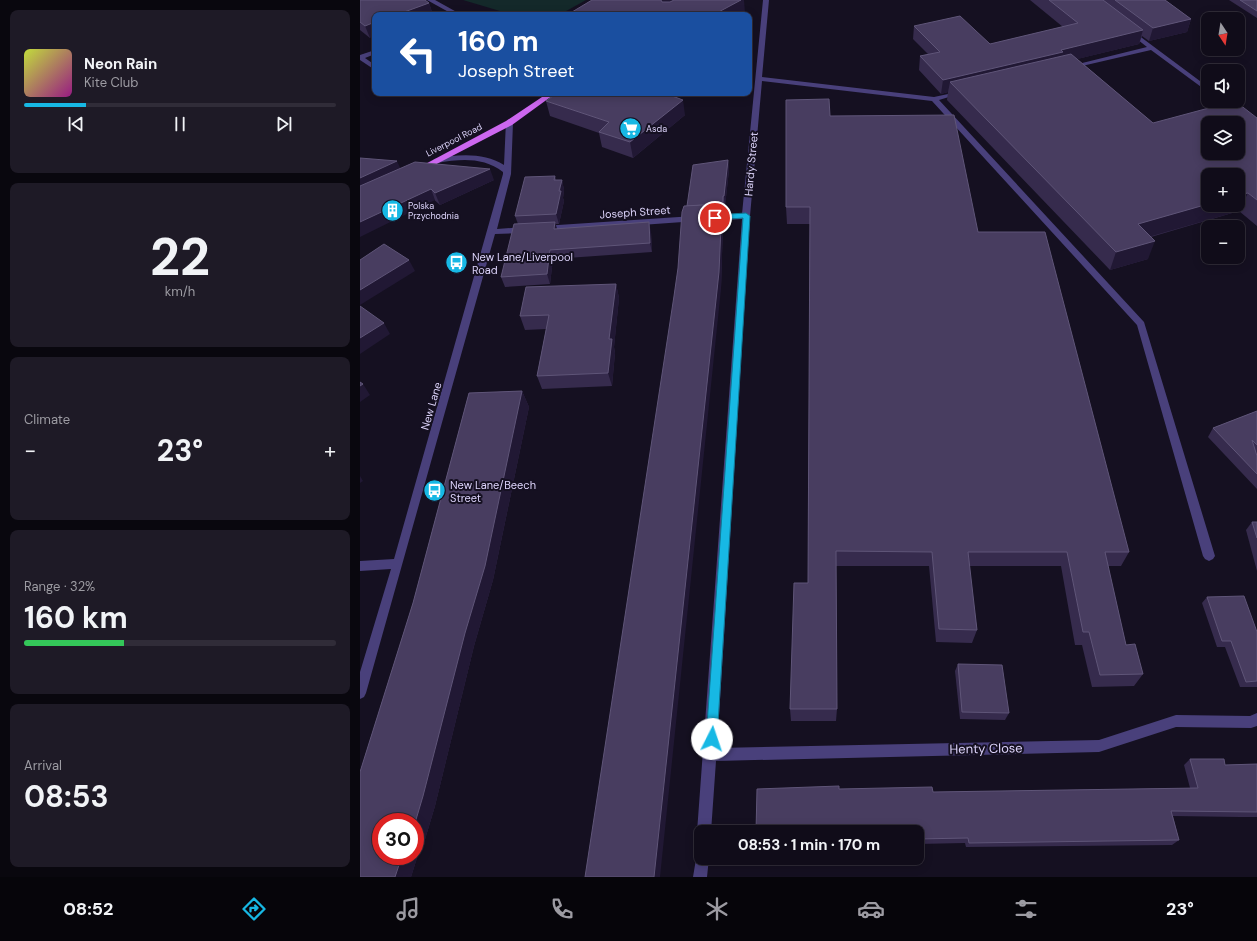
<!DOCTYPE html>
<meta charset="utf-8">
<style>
body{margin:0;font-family:"DM Sans",sans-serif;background:#1e1a26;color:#f1f3f6;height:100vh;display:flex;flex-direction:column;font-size:15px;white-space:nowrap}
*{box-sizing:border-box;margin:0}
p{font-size:13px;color:#9c9ba2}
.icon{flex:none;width:22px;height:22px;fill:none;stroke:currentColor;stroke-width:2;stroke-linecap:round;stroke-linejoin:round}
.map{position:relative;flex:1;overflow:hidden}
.details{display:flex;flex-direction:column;gap:10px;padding:10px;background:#09070e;width:360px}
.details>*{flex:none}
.banner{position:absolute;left:12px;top:12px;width:380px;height:84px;border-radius:8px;box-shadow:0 2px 10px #0003,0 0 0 1px #302c38;background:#1a4fa0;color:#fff;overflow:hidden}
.needle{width:26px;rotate:168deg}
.fabs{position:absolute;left:841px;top:12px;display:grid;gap:8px}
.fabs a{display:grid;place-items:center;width:44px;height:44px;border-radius:8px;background:#100c19;box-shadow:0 2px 10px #0003,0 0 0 1px #302c38;font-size:20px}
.speed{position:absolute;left:12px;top:813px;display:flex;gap:8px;font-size:20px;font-weight:700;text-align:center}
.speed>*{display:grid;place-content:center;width:52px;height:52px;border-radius:50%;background:#100c19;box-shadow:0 2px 10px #0003,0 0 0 1px #302c38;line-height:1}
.speed .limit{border:6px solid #d22;background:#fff;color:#111}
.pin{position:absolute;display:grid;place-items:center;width:34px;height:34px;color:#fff;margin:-17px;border:2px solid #fff;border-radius:50%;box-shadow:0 1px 4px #0007}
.me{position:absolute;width:44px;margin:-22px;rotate:4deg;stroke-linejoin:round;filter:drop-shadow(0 0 3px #0008)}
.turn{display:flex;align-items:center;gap:14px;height:84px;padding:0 20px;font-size:18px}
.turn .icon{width:52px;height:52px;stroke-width:2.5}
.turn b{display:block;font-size:28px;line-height:34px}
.big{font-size:30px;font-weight:700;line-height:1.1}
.details .widget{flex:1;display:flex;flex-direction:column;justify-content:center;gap:6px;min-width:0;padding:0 14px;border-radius:8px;background:#1e1a26}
.details .dial{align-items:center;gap:0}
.dial b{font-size:52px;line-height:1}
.song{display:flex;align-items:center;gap:12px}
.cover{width:48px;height:48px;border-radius:6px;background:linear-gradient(135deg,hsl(70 70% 55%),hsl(310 70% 35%))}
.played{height:4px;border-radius:2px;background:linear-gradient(90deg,#17b8e4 20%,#302c38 20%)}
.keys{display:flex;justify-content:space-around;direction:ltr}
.heat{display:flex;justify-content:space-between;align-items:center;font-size:22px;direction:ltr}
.charge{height:6px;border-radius:3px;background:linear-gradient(90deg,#34c759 32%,#302c38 0)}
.trip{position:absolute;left:334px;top:825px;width:230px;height:40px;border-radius:8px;background:#100c19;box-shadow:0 2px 10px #0003,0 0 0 1px #302c38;font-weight:700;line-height:40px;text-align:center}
.tabs{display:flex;height:64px;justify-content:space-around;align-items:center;background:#06050a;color:#9c9ba2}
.tabs .icon{width:28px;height:28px}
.tabs .on{color:#17b8e4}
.tabs b{font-size:18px;color:#f1f3f6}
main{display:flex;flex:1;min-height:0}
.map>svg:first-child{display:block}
.green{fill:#14292a}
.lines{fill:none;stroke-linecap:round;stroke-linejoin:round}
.minor{fill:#49407b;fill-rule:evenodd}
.major{fill:#cc67ef;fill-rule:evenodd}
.wall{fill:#362b4d;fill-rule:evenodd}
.shaded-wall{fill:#211834}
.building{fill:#483d60;stroke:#5f5578;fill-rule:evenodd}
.route{fill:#17b8e4;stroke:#0f7894}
.labels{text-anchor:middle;stroke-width:4;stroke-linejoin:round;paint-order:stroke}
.far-poi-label{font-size:9px;fill:#ddd4fb;stroke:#151021;text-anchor:start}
.far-street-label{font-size:9px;fill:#ddd4fb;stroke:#151021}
.street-label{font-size:11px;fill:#ddd4fb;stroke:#151021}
.poi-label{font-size:11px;fill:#ddd4fb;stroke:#151021;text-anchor:start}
.near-street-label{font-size:13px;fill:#ddd4fb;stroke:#151021}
</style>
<main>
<section class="details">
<div class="widget">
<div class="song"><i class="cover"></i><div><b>Neon Rain</b><p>Kite Club</p></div></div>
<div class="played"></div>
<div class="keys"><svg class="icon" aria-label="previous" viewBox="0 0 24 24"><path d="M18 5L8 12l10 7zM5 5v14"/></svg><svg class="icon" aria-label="pause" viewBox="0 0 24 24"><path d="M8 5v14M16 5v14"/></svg><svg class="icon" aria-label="next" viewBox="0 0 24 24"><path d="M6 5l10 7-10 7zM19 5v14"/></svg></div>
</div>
<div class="widget dial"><b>22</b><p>km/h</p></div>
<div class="widget"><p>Climate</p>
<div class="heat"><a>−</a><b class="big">23°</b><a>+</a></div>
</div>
<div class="widget"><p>Range · 32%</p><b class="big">160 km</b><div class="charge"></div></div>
<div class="widget"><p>Arrival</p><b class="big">08:53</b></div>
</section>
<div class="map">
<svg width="897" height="877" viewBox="0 0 897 877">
<rect width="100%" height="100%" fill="#151021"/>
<path class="green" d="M103 0H226L199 15H153Z"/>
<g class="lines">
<g class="minor">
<path d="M67 0H75L102 15H94Z"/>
<path d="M403 0H409L402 77 574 97 602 91V93L579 100 784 322 855 556 853 559 849 561 845 559 843 556 777 325 572 101 402 81 390 216 357 748 739 740 816 715 890 716 897 713V726L891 728 816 727 739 752 356 761 351 832H341V838L339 837 337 832 382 219 350 221 346 218 350 215 382 214Z"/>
<path d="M770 29 848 87V92L791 50 709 69 706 67 787 47 768 32V30Z"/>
<path d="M15 50V54L5 58 15 65V70L0 60V55Z"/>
<path d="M860 101H867L897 124V129Z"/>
<path d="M146 121H149L153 123 151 174 137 229 165 227 169 230 165 233 135 234 6 693 4 697 0 699V672L31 569 0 571V561L34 559 143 174V172C123 157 101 159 77 163L73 161 74 159C97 154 124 152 144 165Z"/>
<path d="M334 216 338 219 337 221 183 232 179 229 183 226Z"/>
<path d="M341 851V858H349L347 877H333L337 853Z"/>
</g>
<path class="major" d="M188 93H196L152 125 63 171H60L56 169 146 121Z"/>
</g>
<g class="wall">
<path d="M0 0 69 3 73 15H15L10 38 0 30Z"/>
<path d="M670 0H805L831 19 827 32 789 41 782 36 779 44 717 59 793 123 897 118V226L879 211 791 237 788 259 750 270 587 100 588 92 581 94 559 70 560 56 568 54 553 39 554 26 630 44 703 27Z"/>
<path d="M869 0H897V18Z"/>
<path d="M186 101 325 115 273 158 242 147 239 133 190 116Z"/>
<path d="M470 116 618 232 769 552 761 566H748L766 645 783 674 774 686 732 687 722 645H715L701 566H609L617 630 612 643 576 642 569 566H476L477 709 476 721H431L430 709 448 583 450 224H427L426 207Z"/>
<path d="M368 160 369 170 365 206H364V214H363V222L361 289 314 296 327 206Z"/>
<path d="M40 169 134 180 80 205Z"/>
<path d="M195 176 196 180H202L204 190 203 198 204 201 199 224H195L197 229 291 232 292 252 193 259 190 284 145 287 141 277 158 224 155 216Z"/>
<path d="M256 284 259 298 254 347 255 353 252 386 182 389 177 376 186 329 165 330 160 316Z"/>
<path d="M162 391 169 407 133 580 114 646 75 806 63 846 61 845 51 877H0V772L53 603 109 393ZM21 822H55V856H21Z"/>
<path d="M897 411V489L848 437 853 428Z"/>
<path d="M892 522H897V571L886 530Z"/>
<path d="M847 597 897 632V687H880L865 647H857L842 603Z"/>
<path d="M598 664 649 713 645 720 600 719 595 671Z"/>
<path d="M830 759 865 765 897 764V817H880L813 816 819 840 812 845 606 847 605 843 557 844V832L479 789 573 792 830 788 824 765Z"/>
</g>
<g class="shaded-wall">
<path d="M301 0H328L303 15Z"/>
<path d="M381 0H384L385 13 381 15H353Z"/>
<path d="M69 3 73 15H36Z"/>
<path d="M831 19 827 32 789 41 793 28Z"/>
<path d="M15 22V36L10 38 5 26Z"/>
<path d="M783 30 779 44 701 63 590 82 588 92 581 94 583 80 701 50Z"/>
<path d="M323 100 325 115 273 158 270 142Z"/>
<path d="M368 160 369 170 365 206 364 196Z"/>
<path d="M37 161 42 172 0 192V178Z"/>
<path d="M130 169 134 180 80 205 75 193Z"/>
<path d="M202 180 204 190 203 198 204 201 199 224 196 214Z"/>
<path d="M71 189 75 200 0 237V222Z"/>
<path d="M888 193 879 211 771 242 778 224 848 204V205H878V195Z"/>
<path d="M363 196 364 206V214L363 204Z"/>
<path d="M362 204 363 222 361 289 300 877H294Z"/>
<path d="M195 222 198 232 194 229Z"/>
<path d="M289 222 291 232 292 252 290 243Z"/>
<path d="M795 241 788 259 750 270 756 252Z"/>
<path d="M190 250 193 259 190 284 187 274Z"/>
<path d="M49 260 55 271 0 305V290Z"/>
<path d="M256 284 259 298 254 347 255 353 252 386 248 373 249 339Z"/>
<path d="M24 323 30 334 0 354V338Z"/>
<path d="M3 384 10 395 0 402V386Z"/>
<path d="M162 391 169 407 133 580 114 646 75 806 63 846 55 840V823Z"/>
<path d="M0 476 3 481 0 483Z"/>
<path d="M55 842 61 845 51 877H35L42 856H55Z"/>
</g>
<g class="building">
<path d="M0 0H65L69 3 36 15H15V22L5 26 0 22Z"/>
<path d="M232 0H301L302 2H310L314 0H381L353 15H207Z"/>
<path d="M689 0H743L783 30 701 50 703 52 583 80 560 56 580 52 554 26 600 16 630 44 718 23Z"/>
<path d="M755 0H805L831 19 793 28Z"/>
<path d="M880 0H897V11Z"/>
<path d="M711 54 793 123 875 101 897 118V200L888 193 878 195V175H848V204L778 224 795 241 756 252 590 82ZM848 123H878V153H848Z"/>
<path d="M197 93H304L323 100 270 142 239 132 249 122 186 101Z"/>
<path d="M469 99 470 116 594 115 618 232H685L769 552H745L766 645 775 644 783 674 740 675 729 632H723L707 552H608L617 630 579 629 572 552 476 551 477 709H430L434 583H448L450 207H426V100Z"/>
<path d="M0 158 37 161 0 178Z"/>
<path d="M368 160 364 196H363V204L327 206 333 165Z"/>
<path d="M55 162 130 169 75 193 71 189 0 222V186Z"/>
<path d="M195 176 194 180H202L199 191H201L196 214 155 216 165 177Z"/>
<path d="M362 204 359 272 294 877H225L314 296 318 268 322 212 324 206Z"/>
<path d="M195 222 194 229 289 222 290 243 190 250 187 274 141 277 154 224Z"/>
<path d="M24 244 49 260 0 290V260Z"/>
<path d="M256 284 249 339H252L248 373 177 376 189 315 160 316 166 287Z"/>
<path d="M0 306 24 323 0 338Z"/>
<path d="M0 382 3 384 0 386Z"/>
<path d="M162 391 125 566 105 633 63 796 55 823V822H21V856H42L35 877H0V772L53 603 109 393Z"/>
<path d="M897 411V445L892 440 897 456V474L853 428Z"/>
<path d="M892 522H897V538Z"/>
<path d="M884 596 897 632V681L886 682 871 641H862L847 597Z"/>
<path d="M598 664 642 665 649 713 602 712Z"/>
<path d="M830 759H864L865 765 897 764V812L811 811 819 840 609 843 608 838 557 839V832H396L397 789 479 786V789L572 787 573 792 838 788Z"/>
</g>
<path class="route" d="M386 213 390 216 357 739 356 743 352 745 347 743 346 739 383 218 355 220 351 218 355 215Z"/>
<defs>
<symbol id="supermarket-disc" viewBox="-11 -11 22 22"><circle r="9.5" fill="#17b8e4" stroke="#151021"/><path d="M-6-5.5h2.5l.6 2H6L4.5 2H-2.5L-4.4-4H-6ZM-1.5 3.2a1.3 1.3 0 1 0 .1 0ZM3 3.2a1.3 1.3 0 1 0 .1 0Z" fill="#fff"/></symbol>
<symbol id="building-disc" viewBox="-11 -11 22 22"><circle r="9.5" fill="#17b8e4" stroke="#151021"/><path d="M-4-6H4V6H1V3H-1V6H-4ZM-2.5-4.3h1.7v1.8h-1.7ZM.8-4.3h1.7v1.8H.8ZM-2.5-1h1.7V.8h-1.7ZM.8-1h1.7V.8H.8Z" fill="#fff"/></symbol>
<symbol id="bus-disc" viewBox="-11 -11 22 22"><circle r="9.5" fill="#17b8e4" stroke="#151021"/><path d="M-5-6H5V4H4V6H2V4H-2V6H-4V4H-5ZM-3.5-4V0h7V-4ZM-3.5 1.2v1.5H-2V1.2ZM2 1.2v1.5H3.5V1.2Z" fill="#fff"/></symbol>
</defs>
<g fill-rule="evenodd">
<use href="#supermarket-disc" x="258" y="116" width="25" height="25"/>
<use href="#building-disc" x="20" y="198" width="25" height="25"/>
<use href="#bus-disc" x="84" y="250" width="25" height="25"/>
<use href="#bus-disc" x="62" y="478" width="25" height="25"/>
</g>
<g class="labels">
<g class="far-poi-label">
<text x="286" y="132">Asda</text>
<text x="48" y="209">Polska<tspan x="48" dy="10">Przychodnia</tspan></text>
</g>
<g class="far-street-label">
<text transform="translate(94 140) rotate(-27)" y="3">Liverpool Road</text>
</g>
<g class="street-label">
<text transform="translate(391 164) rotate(-85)" y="4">Hardy Street</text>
<text transform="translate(275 212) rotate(-4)" y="4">Joseph Street</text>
<text transform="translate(71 406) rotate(-74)" y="4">New Lane</text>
</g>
<g class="poi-label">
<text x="112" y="261">New Lane/Liverpool<tspan x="112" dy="13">Road</tspan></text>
<text x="90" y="489">New Lane/Beech<tspan x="90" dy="13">Street</tspan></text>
</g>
<g class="near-street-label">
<text transform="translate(626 748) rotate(-1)" y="5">Henty Close</text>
</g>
</g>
</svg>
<div class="fabs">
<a><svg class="needle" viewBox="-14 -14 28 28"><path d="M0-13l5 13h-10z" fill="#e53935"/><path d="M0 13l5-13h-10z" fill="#9c9ba2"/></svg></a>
<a><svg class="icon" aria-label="sound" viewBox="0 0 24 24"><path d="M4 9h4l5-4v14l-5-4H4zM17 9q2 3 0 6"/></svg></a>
<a><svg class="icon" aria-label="layers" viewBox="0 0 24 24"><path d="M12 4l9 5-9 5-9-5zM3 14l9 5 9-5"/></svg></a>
<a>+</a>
<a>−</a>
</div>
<div class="speed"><div class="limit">30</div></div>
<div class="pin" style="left:355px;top:218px;background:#d93025"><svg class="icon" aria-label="arrive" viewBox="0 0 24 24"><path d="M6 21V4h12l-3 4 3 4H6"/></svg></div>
<svg class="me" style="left:352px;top:739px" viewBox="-20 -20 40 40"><circle r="19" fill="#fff"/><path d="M0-13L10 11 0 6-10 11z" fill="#17b8e4"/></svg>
<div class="trip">08:53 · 1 min · 170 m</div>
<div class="banner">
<div class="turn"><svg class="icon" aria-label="left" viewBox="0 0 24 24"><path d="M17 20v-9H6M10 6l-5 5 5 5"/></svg><div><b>160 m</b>Joseph Street</div></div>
</div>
</div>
</main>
<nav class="tabs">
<b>08:52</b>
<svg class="icon on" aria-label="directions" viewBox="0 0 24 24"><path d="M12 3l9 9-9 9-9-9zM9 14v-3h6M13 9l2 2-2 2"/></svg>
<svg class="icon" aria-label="music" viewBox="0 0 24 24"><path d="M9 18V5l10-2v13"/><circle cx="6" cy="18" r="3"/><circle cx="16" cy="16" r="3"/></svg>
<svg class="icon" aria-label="phone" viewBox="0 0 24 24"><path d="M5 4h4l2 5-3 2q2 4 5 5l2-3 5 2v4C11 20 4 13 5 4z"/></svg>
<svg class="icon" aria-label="climate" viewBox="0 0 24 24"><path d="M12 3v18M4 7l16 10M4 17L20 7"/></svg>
<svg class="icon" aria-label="car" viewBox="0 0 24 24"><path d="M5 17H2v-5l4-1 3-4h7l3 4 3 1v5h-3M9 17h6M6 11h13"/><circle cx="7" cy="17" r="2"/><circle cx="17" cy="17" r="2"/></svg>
<svg class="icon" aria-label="filters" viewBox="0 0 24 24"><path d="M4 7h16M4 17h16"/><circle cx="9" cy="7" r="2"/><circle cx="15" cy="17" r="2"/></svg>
<b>23°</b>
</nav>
